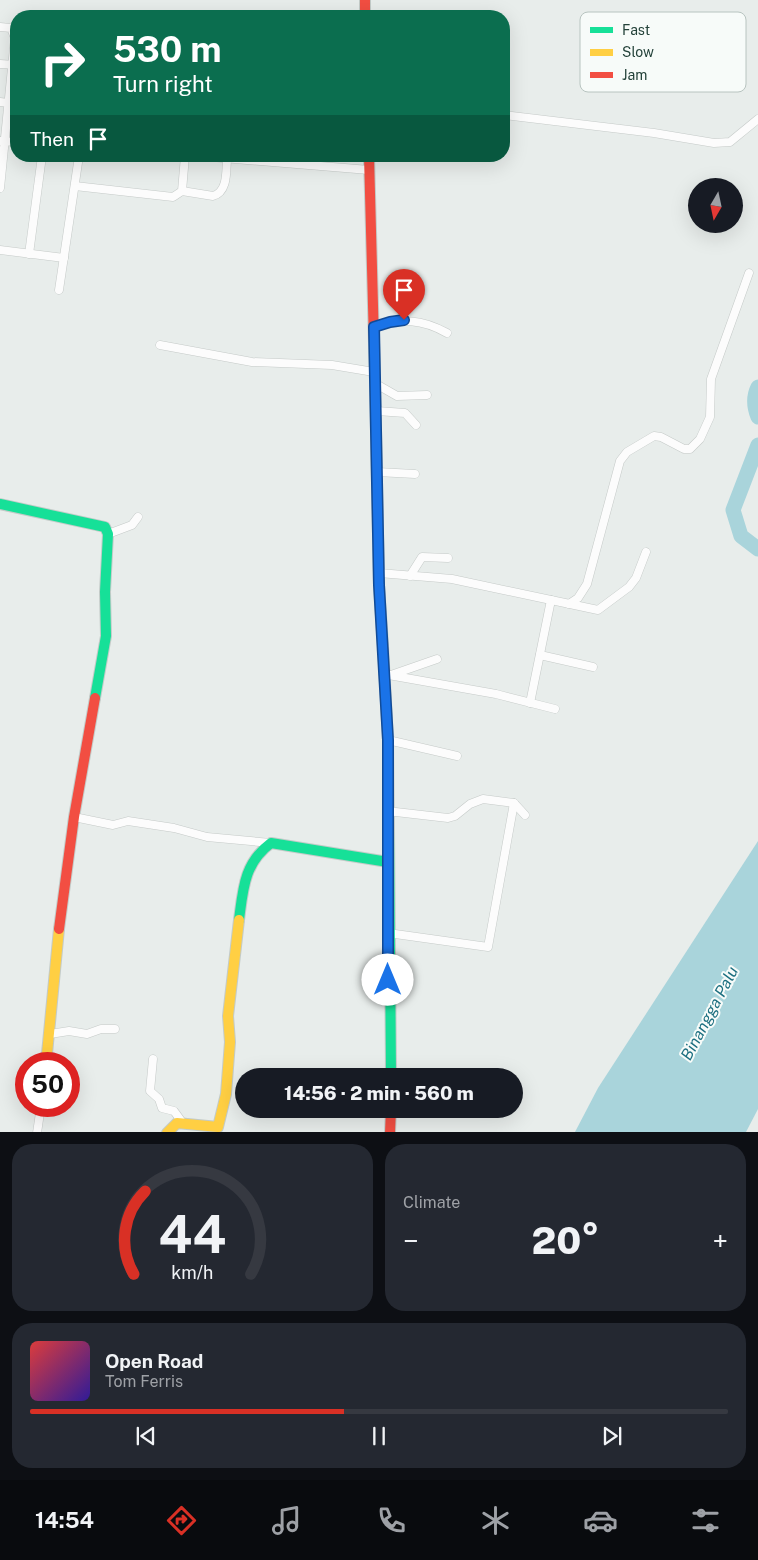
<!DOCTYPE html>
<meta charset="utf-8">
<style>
body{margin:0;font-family:"Public Sans",sans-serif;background:#242831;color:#f1f3f6;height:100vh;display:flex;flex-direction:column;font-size:19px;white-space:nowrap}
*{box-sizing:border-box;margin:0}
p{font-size:16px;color:#9ea1a6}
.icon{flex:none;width:28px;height:28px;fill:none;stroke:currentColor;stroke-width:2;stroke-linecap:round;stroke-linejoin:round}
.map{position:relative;height:1132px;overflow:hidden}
.sheet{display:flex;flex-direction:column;gap:12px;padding:12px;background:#0d0f14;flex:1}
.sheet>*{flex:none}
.guide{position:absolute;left:10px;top:10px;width:500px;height:152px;border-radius:20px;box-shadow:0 5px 20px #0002;background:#0b6e4f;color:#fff;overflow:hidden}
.needle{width:32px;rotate:189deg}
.tools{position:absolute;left:688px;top:178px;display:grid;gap:10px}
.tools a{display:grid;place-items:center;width:55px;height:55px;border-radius:50%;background:#171b24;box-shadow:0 5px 20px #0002;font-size:25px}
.speed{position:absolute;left:15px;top:1052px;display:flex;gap:10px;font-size:25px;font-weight:700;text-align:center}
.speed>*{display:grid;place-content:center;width:65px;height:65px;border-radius:50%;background:#171b24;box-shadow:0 5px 20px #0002;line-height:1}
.speed .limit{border:8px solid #d22;background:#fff;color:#111}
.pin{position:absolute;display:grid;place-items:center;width:42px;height:42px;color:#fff;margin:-51px -21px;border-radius:50% 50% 50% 0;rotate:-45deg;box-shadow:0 0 5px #0007}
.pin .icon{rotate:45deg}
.me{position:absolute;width:55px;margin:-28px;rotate:0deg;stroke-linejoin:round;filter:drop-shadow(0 0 4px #0008)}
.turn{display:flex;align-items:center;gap:18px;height:105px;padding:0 20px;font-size:22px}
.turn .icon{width:65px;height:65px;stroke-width:2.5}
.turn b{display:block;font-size:35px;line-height:42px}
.then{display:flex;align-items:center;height:48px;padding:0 20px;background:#0003;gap:10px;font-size:19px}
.big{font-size:38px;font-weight:800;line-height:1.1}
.sheet .tile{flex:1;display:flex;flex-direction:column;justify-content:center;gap:8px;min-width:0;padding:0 18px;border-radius:20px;background:#242831}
.sheet .dial{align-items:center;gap:0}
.dial svg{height:130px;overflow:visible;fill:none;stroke:#363941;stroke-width:7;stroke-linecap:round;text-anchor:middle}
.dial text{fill:#f1f3f6;stroke:none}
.song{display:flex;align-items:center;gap:15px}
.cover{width:60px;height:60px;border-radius:8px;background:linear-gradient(135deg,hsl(0 70% 55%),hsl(250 70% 35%))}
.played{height:5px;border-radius:2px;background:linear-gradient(90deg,#d93025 45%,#363941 45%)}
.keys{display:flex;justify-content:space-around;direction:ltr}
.heat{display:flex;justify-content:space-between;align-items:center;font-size:28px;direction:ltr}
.sheet .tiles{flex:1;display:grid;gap:12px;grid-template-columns:1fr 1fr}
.tile:last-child{grid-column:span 2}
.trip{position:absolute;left:235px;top:1068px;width:288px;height:50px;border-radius:25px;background:#171b24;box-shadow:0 5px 20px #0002;font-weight:800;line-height:50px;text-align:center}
.tabs{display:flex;height:80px;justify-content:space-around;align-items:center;background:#090b0e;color:#9ea1a6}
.tabs .icon{width:35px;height:35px}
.tabs .current{color:#d93025}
.tabs b{font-size:22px;color:#f1f3f6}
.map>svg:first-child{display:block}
.water{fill:#a9d4db}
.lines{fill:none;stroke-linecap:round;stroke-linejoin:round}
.river{stroke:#a9d4db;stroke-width:15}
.street-casing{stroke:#c5cac8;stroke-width:9}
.fast-casing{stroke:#c3cbc8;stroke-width:12}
.slow-casing{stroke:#c3cbc8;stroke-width:12}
.jam-casing{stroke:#c3cbc8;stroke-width:12}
.street{stroke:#fcfcfc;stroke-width:8}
.fast{stroke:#16e098;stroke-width:10}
.slow{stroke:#ffcf43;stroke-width:10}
.jam{stroke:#f24e42;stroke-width:10}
.route-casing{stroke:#114b97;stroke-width:12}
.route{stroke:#1a73e8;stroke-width:9}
.labels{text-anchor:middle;stroke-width:4;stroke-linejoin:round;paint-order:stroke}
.water-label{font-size:16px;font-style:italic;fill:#1c6f80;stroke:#f7fbf9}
.key{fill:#f7fbf9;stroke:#b8c4c0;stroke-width:1}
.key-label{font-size:14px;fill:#24423a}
</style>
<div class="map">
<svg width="758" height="1133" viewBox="0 0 758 1133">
<rect width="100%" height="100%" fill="#e8edeb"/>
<path class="water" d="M758 841V1109L746 1132H575L598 1088Z"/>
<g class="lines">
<g class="river">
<path d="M758 387C753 397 754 407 758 417"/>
<path d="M758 445 733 510 741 536 758 549"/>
</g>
<defs>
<g id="street">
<path d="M0 27 11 28 15 38 0 188"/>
<path d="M0 64 16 65"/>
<path d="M0 102 16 104"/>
<path d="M504 115 654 133 714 143 730 142 758 119"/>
<path d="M0 141 16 142"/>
<path d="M199 156 369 170"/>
<path d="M75 186 173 197 182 191 185 156"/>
<path d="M182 191 213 196C228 192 226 171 227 159"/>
<path d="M0 250 64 258"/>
<path d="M29 254 42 156"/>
<path d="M59 290 79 156"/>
<path d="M374 327C401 318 422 319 447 333"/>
<path d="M160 345 252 362 332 365 374 372"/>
<path d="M376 384 397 396 427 395"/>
<path d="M377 411 405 413 416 425"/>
<path d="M377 472 415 474"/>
<path d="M108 534 132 525 138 517"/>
<path d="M379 573 452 579 598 610 629 587 636 578 646 552"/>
<path d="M410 576 422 557 448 558"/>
<path d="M569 604 578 598 587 584 620 461 627 452 654 436 661 437 684 449H690L700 439 710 417 711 379 749 273"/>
<path d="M540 655 593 667"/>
<path d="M383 674 496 694 555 709"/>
<path d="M391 675 437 659"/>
<path d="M530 703 551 600"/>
<path d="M388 740 457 756"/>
<path d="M387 811 448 818 455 816 470 804 483 799 514 803 525 815"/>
<path d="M74 817 113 825 128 821 174 828 207 837 271 843"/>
<path d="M388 933 488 947 514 803"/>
<path d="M50 1034 69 1031 87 1034 101 1029H115"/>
<path d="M153 1059 150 1091 159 1099 162 1108 174 1111 182 1122"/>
<path d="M37 1133 41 1106"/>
</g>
<g id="fast">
<path d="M375 380 379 585 383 646"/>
<path d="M0 504 105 527 108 534 105 592 106 636 95 698"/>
<path d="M389 828 391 1076"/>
<path d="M239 920C243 889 244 863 271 843L388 862"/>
</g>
<g id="slow">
<path d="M46 1064 59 929"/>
<path d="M167 1133 177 1123 218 1127 226 1094 230 1042 228 1016 239 920"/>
</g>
<g id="jam">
<path d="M365 0V16"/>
<path d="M369 156 375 380"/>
<path d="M383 646 388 740 389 828"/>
<path d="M59 929 74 817 95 698"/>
<path d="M390 1133 391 1109"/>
</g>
</defs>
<use href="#street" class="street-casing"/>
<use href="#fast" class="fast-casing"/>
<use href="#slow" class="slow-casing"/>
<use href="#jam" class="jam-casing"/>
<use href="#street" class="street"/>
<use href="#fast" class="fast"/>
<use href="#slow" class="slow"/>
<use href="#jam" class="jam"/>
</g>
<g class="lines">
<defs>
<path id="route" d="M388 980V740L379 585 374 327 390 322 404 320"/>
</defs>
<use href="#route" class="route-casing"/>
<use href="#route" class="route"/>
</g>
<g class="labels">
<g class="water-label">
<text transform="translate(709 1013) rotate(-62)" y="6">Binangga Palu</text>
</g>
</g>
<rect x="580" y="12" width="166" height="80" rx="8" class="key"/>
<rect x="590" y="27" width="23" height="6" fill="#16e098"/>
<rect x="590" y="49" width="23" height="7" fill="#ffcf43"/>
<rect x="590" y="72" width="23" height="6" fill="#f24e42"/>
<g class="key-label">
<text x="622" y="35">Fast</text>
<text x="622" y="57">Slow</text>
<text x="622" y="80">Jam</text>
</g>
</svg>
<div class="tools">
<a><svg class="needle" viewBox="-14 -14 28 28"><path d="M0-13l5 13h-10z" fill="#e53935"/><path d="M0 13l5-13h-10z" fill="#9ea1a6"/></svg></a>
</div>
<div class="speed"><div class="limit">50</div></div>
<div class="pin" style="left:404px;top:320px;background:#d93025"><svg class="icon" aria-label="arrive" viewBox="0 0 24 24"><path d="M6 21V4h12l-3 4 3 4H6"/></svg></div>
<svg class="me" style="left:388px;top:980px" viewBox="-20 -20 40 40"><circle r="19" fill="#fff"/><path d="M0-13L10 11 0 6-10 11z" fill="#1a73e8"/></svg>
<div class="trip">14:56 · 2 min · 560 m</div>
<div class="guide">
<div class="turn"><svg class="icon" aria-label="right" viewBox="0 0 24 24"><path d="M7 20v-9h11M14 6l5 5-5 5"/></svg><div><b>530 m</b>Turn right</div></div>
<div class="then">Then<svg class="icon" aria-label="arrive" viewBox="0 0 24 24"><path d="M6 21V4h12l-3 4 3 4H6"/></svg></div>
</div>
</div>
<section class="sheet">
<div class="tiles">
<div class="tile dial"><svg viewBox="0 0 100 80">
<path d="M14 69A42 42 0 1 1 86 69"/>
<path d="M14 69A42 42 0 0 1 21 18" stroke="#d93025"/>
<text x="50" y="56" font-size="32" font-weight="700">44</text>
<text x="50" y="72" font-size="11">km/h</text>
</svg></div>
<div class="tile"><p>Climate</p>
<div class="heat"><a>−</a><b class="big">20°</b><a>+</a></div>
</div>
<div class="tile">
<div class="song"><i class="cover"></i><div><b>Open Road</b><p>Tom Ferris</p></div></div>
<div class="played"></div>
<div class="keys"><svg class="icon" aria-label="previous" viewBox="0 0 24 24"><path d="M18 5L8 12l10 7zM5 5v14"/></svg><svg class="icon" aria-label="pause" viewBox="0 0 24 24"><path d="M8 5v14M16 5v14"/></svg><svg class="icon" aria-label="next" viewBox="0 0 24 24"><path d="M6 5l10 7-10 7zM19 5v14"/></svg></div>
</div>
</div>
</section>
<nav class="tabs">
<b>14:54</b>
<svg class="icon current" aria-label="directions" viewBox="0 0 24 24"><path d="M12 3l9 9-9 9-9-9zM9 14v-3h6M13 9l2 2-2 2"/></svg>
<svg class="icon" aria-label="music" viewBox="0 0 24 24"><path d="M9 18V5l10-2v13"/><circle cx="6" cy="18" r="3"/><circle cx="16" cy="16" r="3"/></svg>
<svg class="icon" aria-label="phone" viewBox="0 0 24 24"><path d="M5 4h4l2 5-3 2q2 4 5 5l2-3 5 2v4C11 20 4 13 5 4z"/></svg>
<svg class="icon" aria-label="climate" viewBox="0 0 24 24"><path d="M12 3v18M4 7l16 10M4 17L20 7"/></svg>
<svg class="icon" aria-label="car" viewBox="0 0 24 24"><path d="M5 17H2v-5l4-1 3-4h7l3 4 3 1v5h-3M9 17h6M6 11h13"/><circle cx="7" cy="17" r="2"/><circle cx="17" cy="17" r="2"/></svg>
<svg class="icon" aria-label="filters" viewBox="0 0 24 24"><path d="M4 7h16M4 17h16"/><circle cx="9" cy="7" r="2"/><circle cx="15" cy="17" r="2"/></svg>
</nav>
